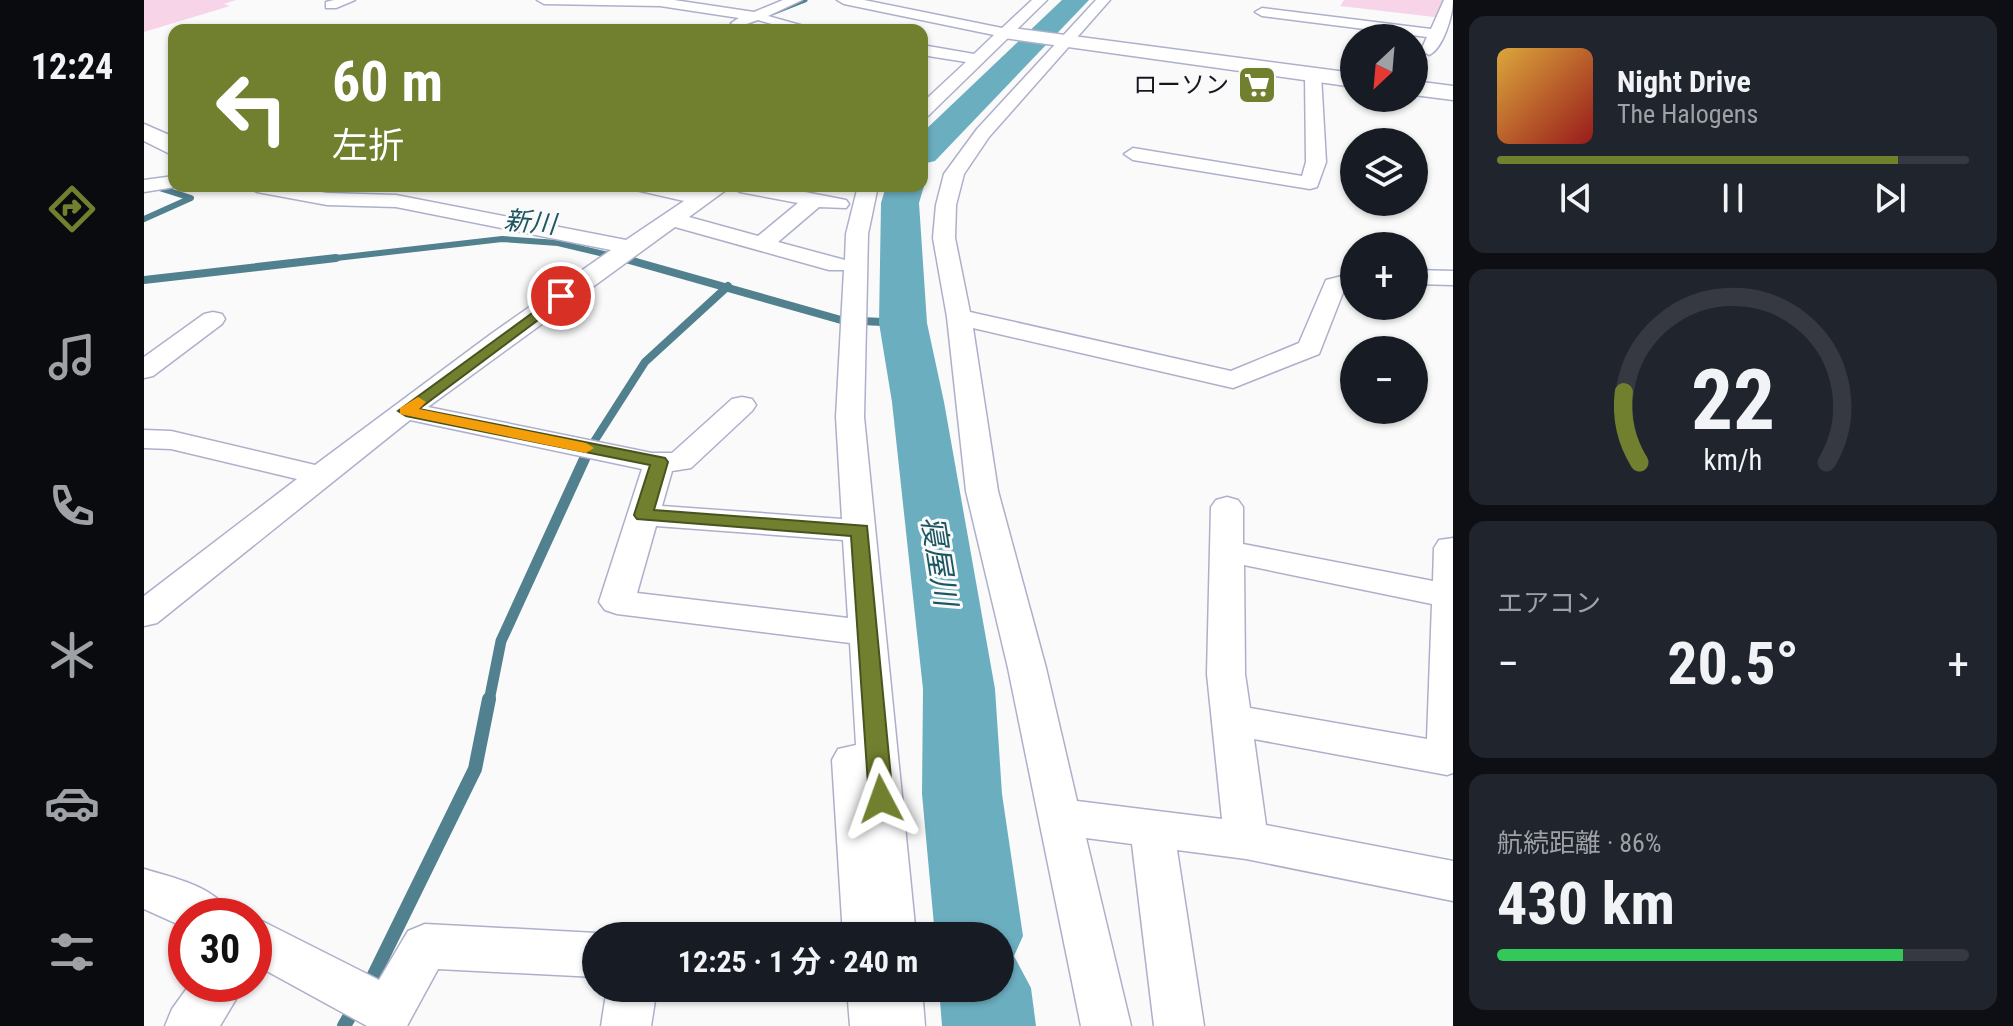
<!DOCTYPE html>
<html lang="ja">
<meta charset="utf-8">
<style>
body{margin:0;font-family:"Roboto Condensed","Noto Sans JP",sans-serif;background:#20242c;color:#f1f3f6;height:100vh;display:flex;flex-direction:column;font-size:30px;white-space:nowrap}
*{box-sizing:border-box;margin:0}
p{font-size:26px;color:#9ea1a6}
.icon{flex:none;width:44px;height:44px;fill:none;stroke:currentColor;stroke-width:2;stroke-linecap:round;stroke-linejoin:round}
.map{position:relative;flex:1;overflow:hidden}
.drawer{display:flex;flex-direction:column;gap:16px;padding:16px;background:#0d0f14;width:560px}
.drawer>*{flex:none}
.hud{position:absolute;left:24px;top:24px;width:760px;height:168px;border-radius:16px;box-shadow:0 2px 6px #0004;background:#70802f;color:#fff;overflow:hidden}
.needle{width:52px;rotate:206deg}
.fabs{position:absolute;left:1196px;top:24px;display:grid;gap:16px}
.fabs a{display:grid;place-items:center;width:88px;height:88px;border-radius:50%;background:#171b24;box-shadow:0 2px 6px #0004;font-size:40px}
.speed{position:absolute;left:24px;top:898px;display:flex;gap:16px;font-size:40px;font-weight:700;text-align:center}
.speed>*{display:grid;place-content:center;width:104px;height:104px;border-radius:50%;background:#171b24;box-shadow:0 2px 6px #0004;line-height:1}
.speed .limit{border:12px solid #d22;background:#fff;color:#111}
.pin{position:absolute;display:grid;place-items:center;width:68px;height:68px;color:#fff;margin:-34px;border:4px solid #fff;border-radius:50%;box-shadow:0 2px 8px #0007}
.me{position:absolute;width:88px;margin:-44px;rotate:356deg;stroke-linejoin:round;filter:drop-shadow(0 0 6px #0008)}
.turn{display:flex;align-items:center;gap:28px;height:168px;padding:0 32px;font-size:36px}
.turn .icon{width:104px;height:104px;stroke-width:2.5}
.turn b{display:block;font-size:56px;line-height:68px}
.big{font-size:60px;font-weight:700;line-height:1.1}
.drawer .widget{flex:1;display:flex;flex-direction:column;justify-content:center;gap:12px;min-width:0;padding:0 28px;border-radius:16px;background:#20242c}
.drawer .dial{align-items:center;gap:0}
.dial svg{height:208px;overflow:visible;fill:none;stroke:#363941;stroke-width:7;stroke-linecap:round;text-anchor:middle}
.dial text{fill:#f1f3f6;stroke:none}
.song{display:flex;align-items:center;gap:24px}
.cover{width:96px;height:96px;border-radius:12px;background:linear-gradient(135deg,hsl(40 70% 55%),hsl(0 70% 35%))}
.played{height:8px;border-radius:4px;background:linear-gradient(90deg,#70802f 85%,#363941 85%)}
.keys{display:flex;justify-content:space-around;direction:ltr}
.heat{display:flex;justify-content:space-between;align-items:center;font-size:44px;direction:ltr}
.charge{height:12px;border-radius:6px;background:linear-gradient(90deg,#34c759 86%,#363941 0)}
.trip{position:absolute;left:438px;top:922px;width:432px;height:80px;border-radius:40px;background:#171b24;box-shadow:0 2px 6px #0004;font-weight:700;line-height:80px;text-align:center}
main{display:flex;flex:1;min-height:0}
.tab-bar{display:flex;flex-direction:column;width:144px;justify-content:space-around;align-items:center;background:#090b0e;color:#9ea1a6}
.tab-bar .icon{width:56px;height:56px}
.tab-bar .active{color:#70802f}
.tab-bar b{font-size:36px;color:#f1f3f6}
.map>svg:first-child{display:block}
.green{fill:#f8d4e8}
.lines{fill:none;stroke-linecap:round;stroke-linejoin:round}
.stream-far4{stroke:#51808f;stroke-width:5}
.stream-far3{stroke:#51808f;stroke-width:6}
.stream-far2{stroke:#51808f;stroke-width:8}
.stream-far1{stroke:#51808f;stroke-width:11}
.stream{stroke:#51808f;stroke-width:14}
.river{fill:#6baebf;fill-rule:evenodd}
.street-casing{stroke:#adb0ca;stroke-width:3}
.secondary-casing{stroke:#adb0ca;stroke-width:3}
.street{fill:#fff;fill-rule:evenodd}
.secondary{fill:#fff;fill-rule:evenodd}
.route{fill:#70802f;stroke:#49531f;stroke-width:2}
.slow{fill:#f59e0b}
.labels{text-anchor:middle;stroke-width:6;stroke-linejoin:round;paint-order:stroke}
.far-poi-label{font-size:24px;fill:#15161f;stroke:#fafafa;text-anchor:end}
.far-water-label{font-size:26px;font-style:italic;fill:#1d5663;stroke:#fafafa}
.water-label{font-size:30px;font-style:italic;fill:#1d5663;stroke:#fafafa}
</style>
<main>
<nav class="tab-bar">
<b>12:24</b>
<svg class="icon active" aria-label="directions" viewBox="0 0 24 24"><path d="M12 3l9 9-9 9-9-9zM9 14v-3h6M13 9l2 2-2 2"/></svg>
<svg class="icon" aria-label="music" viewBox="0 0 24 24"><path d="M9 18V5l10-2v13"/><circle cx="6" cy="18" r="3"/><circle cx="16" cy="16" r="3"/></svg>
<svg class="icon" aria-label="phone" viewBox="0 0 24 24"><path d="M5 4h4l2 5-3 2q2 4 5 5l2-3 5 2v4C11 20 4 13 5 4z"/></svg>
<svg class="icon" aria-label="climate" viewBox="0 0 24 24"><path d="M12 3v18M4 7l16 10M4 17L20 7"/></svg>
<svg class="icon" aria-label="car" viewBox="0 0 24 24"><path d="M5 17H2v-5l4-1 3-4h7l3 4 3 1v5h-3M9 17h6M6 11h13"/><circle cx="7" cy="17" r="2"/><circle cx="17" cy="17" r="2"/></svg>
<svg class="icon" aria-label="filters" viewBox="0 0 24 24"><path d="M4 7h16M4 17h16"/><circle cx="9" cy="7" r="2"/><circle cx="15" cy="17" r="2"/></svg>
</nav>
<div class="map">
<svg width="1309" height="1026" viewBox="0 0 1309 1026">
<rect width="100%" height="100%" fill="#fafafa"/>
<g class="green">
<path d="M0 0H92L80 4 86 6 0 32Z"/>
<path d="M1200 0H1299L1293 17H1290L1196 6Z"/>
</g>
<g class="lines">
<g class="stream-far4">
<path d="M628 13 661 0"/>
<path d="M585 30 606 22"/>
</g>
<g class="stream-far3">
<path d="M0 183 47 198 0 219"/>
<path d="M175 260 358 239 414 243 485 260"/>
</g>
<g class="stream-far2">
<path d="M478 258 697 320 759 323"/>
<path d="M0 280 192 258"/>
<path d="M444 451 501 362 584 286"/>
</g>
<path class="stream-far1" d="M345 701 357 641 445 449"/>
<g class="stream">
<path d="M224 987 331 769 345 699"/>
<path d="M200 1026 211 1007"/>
</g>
<g class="river">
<path d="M918 0H945L791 161 778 164V133Z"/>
<path d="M778 183 780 186 775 203 783 323 800 402 851 689 858 794 879 936 870 956 887 988 892 1026H798L795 988H856V936H791L778 794 779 689 748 402 735 323 737 203 742 186H778Z"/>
</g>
<defs>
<g id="street">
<path d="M190 0H211L192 8H182V2Z"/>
<path d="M393 0H530L610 12 639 0H658L624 16 674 30H649L614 20 594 27 587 23 595 18 516 6 400 4Z"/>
<path d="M693 0H720L858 28 888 0H903L784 116 778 117V103L822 62 778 55V45L830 54 850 35 700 4Z"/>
<path d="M952 0H966L845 137 820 174 812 205 811 238 826 312 1087 371 1155 343 1182 280 1210 273V287L1200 290 1175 354 1089 388 829 328 854 491 902 668 933 801 1078 819 1063 674 1067 507 1072 500 1083 497 1094 500 1099 507V544L1289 581 1290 548 1295 540 1309 538V773L1303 775 1110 739 1122 825 1309 861V901L1102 859 1033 850 1060 1026H1010L988 844 942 838 987 1026H937L864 668 822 491 803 317 789 238 792 205 800 174 833 129ZM1100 565 1288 604 1283 739 1106 708 1101 674Z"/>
<path d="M1300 0H1309C1309 15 1299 49 1285 55L1277 50 1283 37 1118 16 1111 12 1118 8 1287 29Z"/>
<path d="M1169 70 1177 75 1182 162 1173 187 1166 189 989 160 980 154 989 148 1158 176 1162 162 1161 75Z"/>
<path d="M30 176V186H37L0 192V180Z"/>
<path d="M103 186H146L183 193 252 195 482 240 540 201 492 190 489 186H527L554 192 563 186H630L702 200 705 204 702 208 675 207 634 242 701 260 702 234 714 186H734L724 234 720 417 772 936H699L688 760 694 749 712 745 706 643 473 614 461 610 455 602 498 469 266 420 13 623 0 626V596L153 479 27 449 0 448V430L27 431 171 465 347 334 467 250 252 207 183 205 113 192ZM586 187 596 192 654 203 614 236 545 217ZM531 227 685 270H700L692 417 698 519 518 506 528 471 547 468 608 411 612 405 608 399 598 397 588 399 528 453H508L284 407ZM512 526 699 540 704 618 493 593Z"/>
<path d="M1270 270 1309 271V285L1270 284Z"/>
<path d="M69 312 78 314 81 319 78 324 9 376 0 378V357L60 314Z"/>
<path d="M0 869C30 878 74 887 87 916H42V928L0 909Z"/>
<path d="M110 917 235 980 264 931 281 924 452 933 460 936H452V977L294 969 263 1026H223L110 964Z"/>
<path d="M46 984H101L76 1026H21L28 1009Z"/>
<path d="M463 988H513L507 1026H457Z"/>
<path d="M703 988H778L781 1026H706Z"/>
</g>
<g id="secondary">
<path d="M860 27 1210 73V87L853 37 850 33Z"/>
<path d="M1270 81 1309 86V100L1270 95Z"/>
<path d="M0 124 30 137V156L0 141Z"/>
</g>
</defs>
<use href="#street" class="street-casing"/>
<use href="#secondary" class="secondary-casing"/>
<use href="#street" class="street"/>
<use href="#secondary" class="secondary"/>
</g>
<path class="route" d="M417 292 424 296 422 299 275 409 521 458 524 462 510 510 723 526 749 799 745 806 737 808 728 806 725 799 707 536 493 519 490 515 506 465 262 416 254 411Z"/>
<path class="slow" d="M274 397 282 402 275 409 442 443 450 448 442 453 256 414V408Z"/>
<defs>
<symbol id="supermarket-square" viewBox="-11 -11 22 22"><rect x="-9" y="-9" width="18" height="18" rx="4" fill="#70802f" stroke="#fafafa"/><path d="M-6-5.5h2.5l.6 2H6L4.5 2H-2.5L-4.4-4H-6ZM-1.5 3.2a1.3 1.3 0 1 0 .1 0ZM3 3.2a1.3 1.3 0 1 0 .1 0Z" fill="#fff"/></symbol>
</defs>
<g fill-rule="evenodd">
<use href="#supermarket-square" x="1091" y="63" width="44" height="44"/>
</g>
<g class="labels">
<g class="far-poi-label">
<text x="1085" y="93">ローソン</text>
</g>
<g class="far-water-label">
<text transform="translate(386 222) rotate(5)" y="9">新川</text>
</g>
<g class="water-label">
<text transform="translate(795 561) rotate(81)" y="10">寝屋川</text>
</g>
</g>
</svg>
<div class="fabs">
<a><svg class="needle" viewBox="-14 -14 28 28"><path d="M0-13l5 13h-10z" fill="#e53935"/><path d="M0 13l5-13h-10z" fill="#9ea1a6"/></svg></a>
<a><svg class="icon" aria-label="layers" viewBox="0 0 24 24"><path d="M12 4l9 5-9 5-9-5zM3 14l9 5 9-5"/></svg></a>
<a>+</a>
<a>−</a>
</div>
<div class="speed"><div class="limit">30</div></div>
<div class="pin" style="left:417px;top:296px;background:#d93025"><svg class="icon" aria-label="arrive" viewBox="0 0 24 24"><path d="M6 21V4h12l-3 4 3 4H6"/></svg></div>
<svg class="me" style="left:737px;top:799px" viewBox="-20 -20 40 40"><path d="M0-17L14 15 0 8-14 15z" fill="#70802f" stroke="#fff" stroke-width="4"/></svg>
<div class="trip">12:25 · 1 分 · 240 m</div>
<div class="hud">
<div class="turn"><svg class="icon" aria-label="left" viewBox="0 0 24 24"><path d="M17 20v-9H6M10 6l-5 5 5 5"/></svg><div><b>60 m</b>左折</div></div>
</div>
</div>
<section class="drawer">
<div class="widget">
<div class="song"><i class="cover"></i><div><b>Night Drive</b><p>The Halogens</p></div></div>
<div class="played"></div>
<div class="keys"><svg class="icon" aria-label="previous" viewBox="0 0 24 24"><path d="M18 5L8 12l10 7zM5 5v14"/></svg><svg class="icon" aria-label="pause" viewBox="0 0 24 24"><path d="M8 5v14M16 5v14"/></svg><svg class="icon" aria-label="next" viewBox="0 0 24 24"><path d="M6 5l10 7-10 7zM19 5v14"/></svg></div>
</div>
<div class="widget dial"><svg viewBox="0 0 100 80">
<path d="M14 69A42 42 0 1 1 86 69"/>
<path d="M14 69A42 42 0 0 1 8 42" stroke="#70802f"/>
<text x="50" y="56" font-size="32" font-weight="700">22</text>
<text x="50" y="72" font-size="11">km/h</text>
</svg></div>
<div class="widget"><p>エアコン</p>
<div class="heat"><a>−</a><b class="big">20.5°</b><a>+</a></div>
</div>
<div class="widget"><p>航続距離 · 86%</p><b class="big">430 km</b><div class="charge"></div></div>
</section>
</main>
